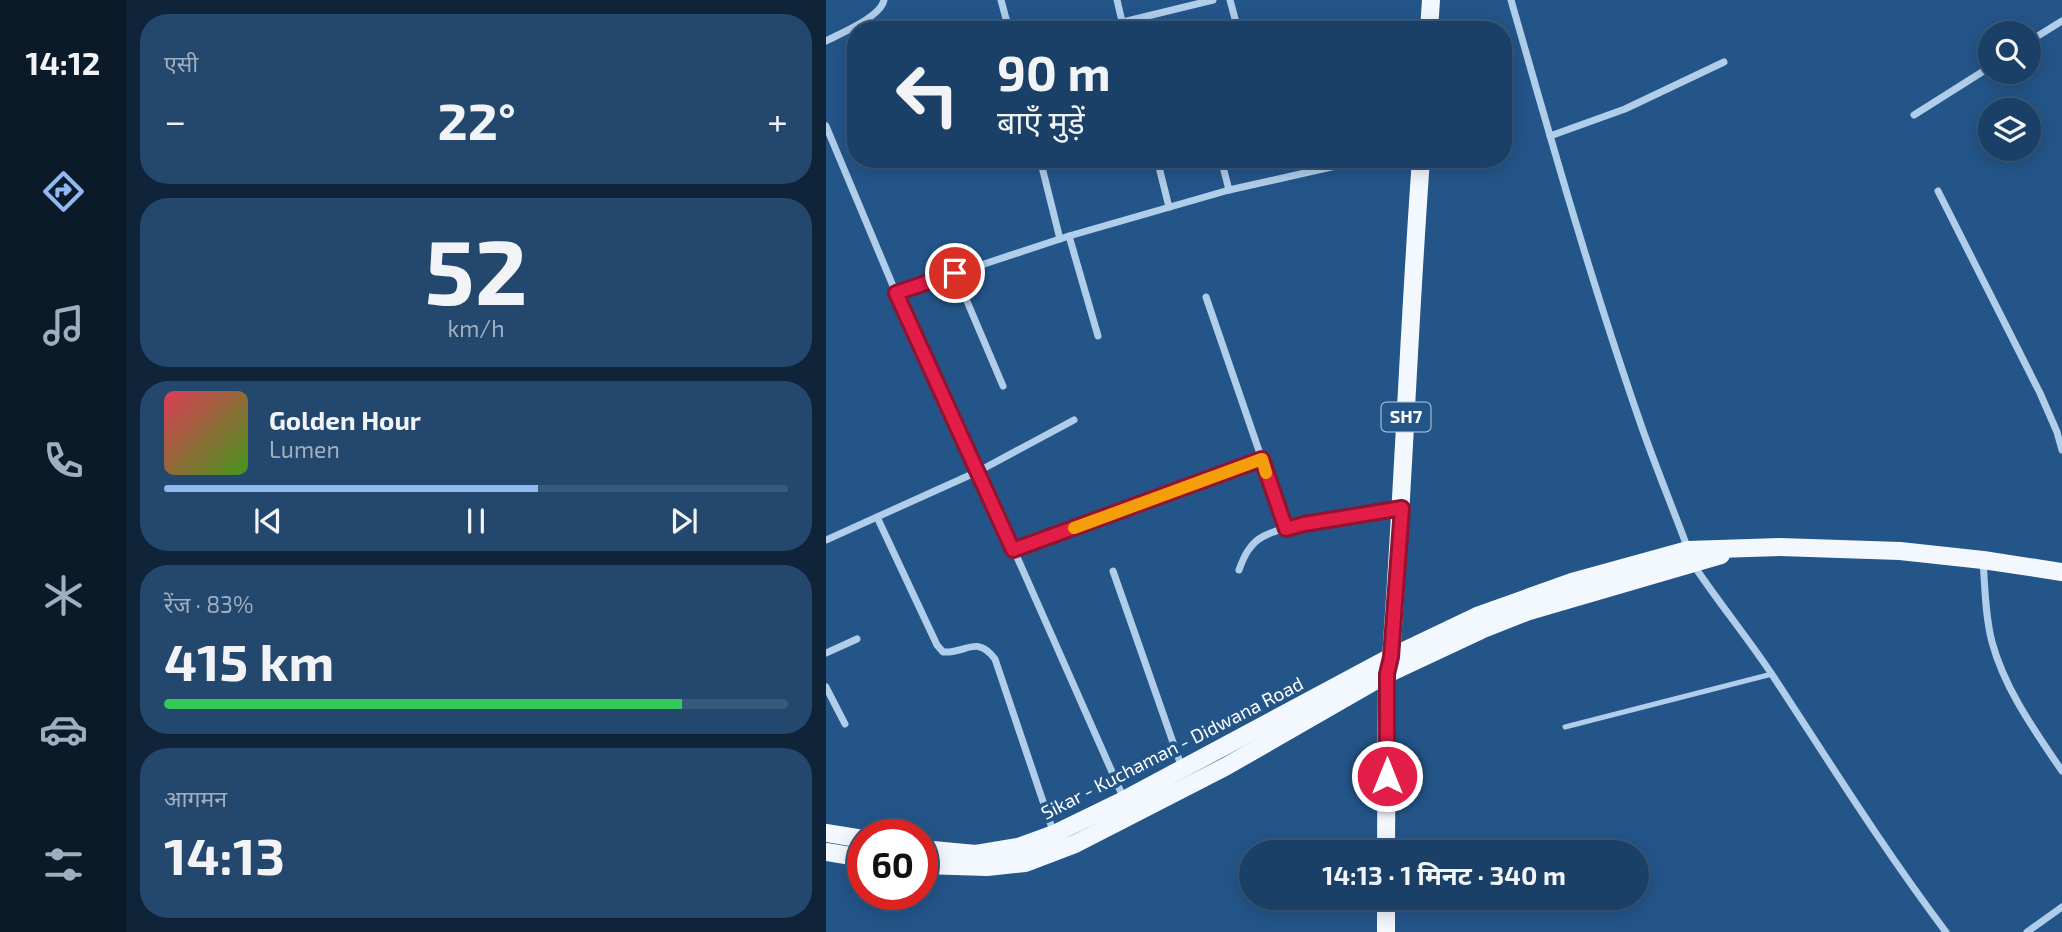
<!DOCTYPE html>
<html lang="hi">
<meta charset="utf-8">
<style>
body{margin:0;font-family:"Exo 2","Noto Sans Devanagari",sans-serif;background:#24476d;color:#f1f3f6;height:100vh;display:flex;flex-direction:column;font-size:26px;white-space:nowrap}
*{box-sizing:border-box;margin:0}
p{font-size:23px;color:#a0afc0}
.icon{flex:none;width:38px;height:38px;fill:none;stroke:currentColor;stroke-width:2;stroke-linecap:round;stroke-linejoin:round}
.map{position:relative;flex:1;overflow:hidden}
.drawer{display:flex;flex-direction:column;gap:14px;padding:14px;background:#0f2339;width:700px}
.drawer>*{flex:none}
.hud{position:absolute;left:21px;top:21px;width:665px;height:147px;border-radius:28px;box-shadow:0 4px 18px #0003,0 0 0 2px #39597b;background:#1b4067;color:#f1f3f6;overflow:hidden}
.controls{position:absolute;left:1152px;top:21px;display:grid;gap:14px}
.controls a{display:grid;place-items:center;width:63px;height:63px;border-radius:50%;background:#1b4067;box-shadow:0 4px 18px #0003,0 0 0 2px #39597b;font-size:35px}
.speed{position:absolute;left:21px;top:819px;display:flex;gap:14px;font-size:35px;font-weight:700;text-align:center}
.speed>*{display:grid;place-content:center;width:91px;height:91px;border-radius:50%;background:#1b4067;box-shadow:0 4px 18px #0003,0 0 0 2px #39597b;line-height:1}
.speed .limit{border:10px solid #d22;background:#fff;color:#111}
.pin{position:absolute;display:grid;place-items:center;width:60px;height:60px;color:#fff;margin:-30px;border:4px solid #fff;border-radius:50%;box-shadow:0 2px 7px #0007}
.me{position:absolute;width:77px;margin:-38px;rotate:0deg;stroke-linejoin:round;filter:drop-shadow(0 0 5px #0008)}
.turn{display:flex;align-items:center;gap:24px;height:147px;padding:0 35px;font-size:32px}
.turn .icon{width:91px;height:91px;stroke-width:2.5}
.turn b{display:block;font-size:49px;line-height:60px}
.big{font-size:52px;font-weight:700;line-height:1.1}
.drawer .card{flex:1;display:flex;flex-direction:column;justify-content:center;gap:10px;min-width:0;padding:0 24px;border-radius:28px;background:#24476d}
.drawer .dial{align-items:center;gap:0}
.dial b{font-size:91px;line-height:1}
.song{display:flex;align-items:center;gap:21px}
.cover{width:84px;height:84px;border-radius:10px;background:linear-gradient(135deg,hsl(350 70% 55%),hsl(100 70% 35%))}
.played{height:7px;border-radius:4px;background:linear-gradient(90deg,#90b9f0 60%,#39597b 60%)}
.keys{display:flex;justify-content:space-around;direction:ltr}
.heat{display:flex;justify-content:space-between;align-items:center;font-size:38px;direction:ltr}
.charge{height:10px;border-radius:5px;background:linear-gradient(90deg,#34c759 83%,#39597b 0)}
.trip{position:absolute;left:413px;top:840px;width:410px;height:70px;border-radius:35px;background:#1b4067;box-shadow:0 4px 18px #0003,0 0 0 2px #39597b;font-weight:700;line-height:70px;text-align:center}
main{display:flex;flex:1;min-height:0}
.dock{display:flex;flex-direction:column;width:126px;justify-content:space-around;align-items:center;background:#0b1a29;color:#a0afc0}
.dock .icon{width:49px;height:49px}
.dock .active{color:#90b9f0}
.dock b{font-size:32px;color:#f1f3f6}
.map>svg:first-child{display:block}
.lines{fill:none;stroke-linecap:round;stroke-linejoin:round}
.service{stroke:#b0cdea;stroke-width:5}
.minor{stroke:#b0cdea;stroke-width:7}
.primary{stroke:#f3f8fe;stroke-width:18}
.route-casing{stroke:#92132f;stroke-width:18}
.route{stroke:#e11d48;stroke-width:12}
.slow{stroke:#f59e0b;stroke-width:12}
.labels{text-anchor:middle;stroke-width:7;stroke-linejoin:round;paint-order:stroke}
.shield{fill:#245589;stroke:#bdccdc;stroke-width:2}
.shield-label{font-size:18px;font-weight:bold;fill:#fff}
.street-label{font-size:19px;fill:#fff;stroke:#245589}
</style>
<main>
<nav class="dock">
<b>14:12</b>
<svg class="icon active" aria-label="directions" viewBox="0 0 24 24"><path d="M12 3l9 9-9 9-9-9zM9 14v-3h6M13 9l2 2-2 2"/></svg>
<svg class="icon" aria-label="music" viewBox="0 0 24 24"><path d="M9 18V5l10-2v13"/><circle cx="6" cy="18" r="3"/><circle cx="16" cy="16" r="3"/></svg>
<svg class="icon" aria-label="phone" viewBox="0 0 24 24"><path d="M5 4h4l2 5-3 2q2 4 5 5l2-3 5 2v4C11 20 4 13 5 4z"/></svg>
<svg class="icon" aria-label="climate" viewBox="0 0 24 24"><path d="M12 3v18M4 7l16 10M4 17L20 7"/></svg>
<svg class="icon" aria-label="car" viewBox="0 0 24 24"><path d="M5 17H2v-5l4-1 3-4h7l3 4 3 1v5h-3M9 17h6M6 11h13"/><circle cx="7" cy="17" r="2"/><circle cx="17" cy="17" r="2"/></svg>
<svg class="icon" aria-label="filters" viewBox="0 0 24 24"><path d="M4 7h16M4 17h16"/><circle cx="9" cy="7" r="2"/><circle cx="15" cy="17" r="2"/></svg>
</nav>
<section class="drawer">
<div class="card"><p>एसी</p>
<div class="heat"><a>−</a><b class="big">22°</b><a>+</a></div>
</div>
<div class="card dial"><b>52</b><p>km/h</p></div>
<div class="card">
<div class="song"><i class="cover"></i><div><b>Golden Hour</b><p>Lumen</p></div></div>
<div class="played"></div>
<div class="keys"><svg class="icon" aria-label="previous" viewBox="0 0 24 24"><path d="M18 5L8 12l10 7zM5 5v14"/></svg><svg class="icon" aria-label="pause" viewBox="0 0 24 24"><path d="M8 5v14M16 5v14"/></svg><svg class="icon" aria-label="next" viewBox="0 0 24 24"><path d="M6 5l10 7-10 7zM19 5v14"/></svg></div>
</div>
<div class="card"><p>रेंज · 83%</p><b class="big">415 km</b><div class="charge"></div></div>
<div class="card"><p>आगमन</p><b class="big">14:13</b></div>
</section>
<div class="map">
<svg width="1236" height="932" viewBox="0 0 1236 932">
<rect width="100%" height="100%" fill="#245589"/>
<g class="lines">
<path class="service" d="M739 727 946 674"/>
<g class="minor">
<path d="M175 0 183 30"/>
<path d="M291 0 298 30"/>
<path d="M404 0 412 30"/>
<path d="M685 0C725 140 765 281 813 419 828 463 846 506 862 549"/>
<path d="M264 30 387 0"/>
<path d="M0 41C15 33 55 17 58 0"/>
<path d="M1202 42 1236 21"/>
<path d="M1088 115 1164 67"/>
<path d="M0 126 75 305 153 471 298 799"/>
<path d="M724 136 799 109 898 62"/>
<path d="M214 159 234 239"/>
<path d="M331 159 343 207"/>
<path d="M395 159 403 190"/>
<path d="M1112 191 1214 393 1231 432 1236 450"/>
<path d="M243 236 272 336"/>
<path d="M129 273 177 386"/>
<path d="M70 293 243 236 403 190 541 159"/>
<path d="M380 297 460 529"/>
<path d="M51 517 111 645 117 652C140 654 150 634 169 659L228 834"/>
<path d="M0 540 153 471 248 420"/>
<path d="M187 550 436 459"/>
<path d="M1157 560C1159 587 1159 615 1166 642 1179 690 1209 731 1236 771"/>
<path d="M867 564C892 602 922 638 947 676 1004 763 1058 850 1120 932"/>
<path d="M413 570C418 556 424 543 438 536 473 519 533 515 572 508"/>
<path d="M287 571 356 768"/>
<path d="M0 653 31 639"/>
<path d="M0 687 19 724"/>
<path d="M1201 932 1236 907"/>
</g>
<g class="primary">
<path d="M603 30 605 0"/>
<path d="M0 833 37 839"/>
<path d="M96 849 150 854 192 847 228 834 298 800 565 657 651 616 746 582 862 550 954 547 1074 551 1157 560 1236 572"/>
<path d="M0 852 37 858"/>
<path d="M560 852 561 674 565 657C577 491 583 325 595 159"/>
<path d="M96 865 161 867 199 863 249 844 399 767 561 674 655 630 703 611 895 555"/>
<path d="M560 932V898"/>
</g>
</g>
<g class="lines">
<defs>
<path id="route" d="M129 273 70 293 187 550 436 459 460 529 478 524 576 508 565 657 561 674V776"/>
</defs>
<use href="#route" class="route-casing"/>
<use href="#route" class="route"/>
<path class="slow" d="M248 528 436 459 440 473"/>
</g>
<g class="labels">
<rect class="shield" x="555.5" y="402.5" width="49" height="29" rx="5"/>
<g class="shield-label">
<text x="580" y="423">SH7</text>
</g>
<g class="street-label">
<text transform="translate(346 748) rotate(-27)" y="7">Sikar - Kuchaman - Didwana Road</text>
</g>
</g>
</svg>
<div class="controls">
<a><svg class="icon" aria-label="search" viewBox="0 0 24 24"><circle cx="10" cy="10" r="6"/><path d="M15 15l6 6"/></svg></a>
<a><svg class="icon" aria-label="layers" viewBox="0 0 24 24"><path d="M12 4l9 5-9 5-9-5zM3 14l9 5 9-5"/></svg></a>
</div>
<div class="speed"><div class="limit">60</div></div>
<div class="pin" style="left:129px;top:273px;background:#d93025"><svg class="icon" aria-label="arrive" viewBox="0 0 24 24"><path d="M6 21V4h12l-3 4 3 4H6"/></svg></div>
<svg class="me" style="left:561px;top:776px" viewBox="-20 -20 40 40"><circle r="17" fill="#e11d48" stroke="#fff" stroke-width="3"/><path d="M0-11L8 9 0 5-8 9z" fill="#fff"/></svg>
<div class="trip">14:13 · 1 मिनट · 340 m</div>
<div class="hud">
<div class="turn"><svg class="icon" aria-label="left" viewBox="0 0 24 24"><path d="M17 20v-9H6M10 6l-5 5 5 5"/></svg><div><b>90 m</b>बाएँ मुड़ें</div></div>
</div>
</div>
</main>
